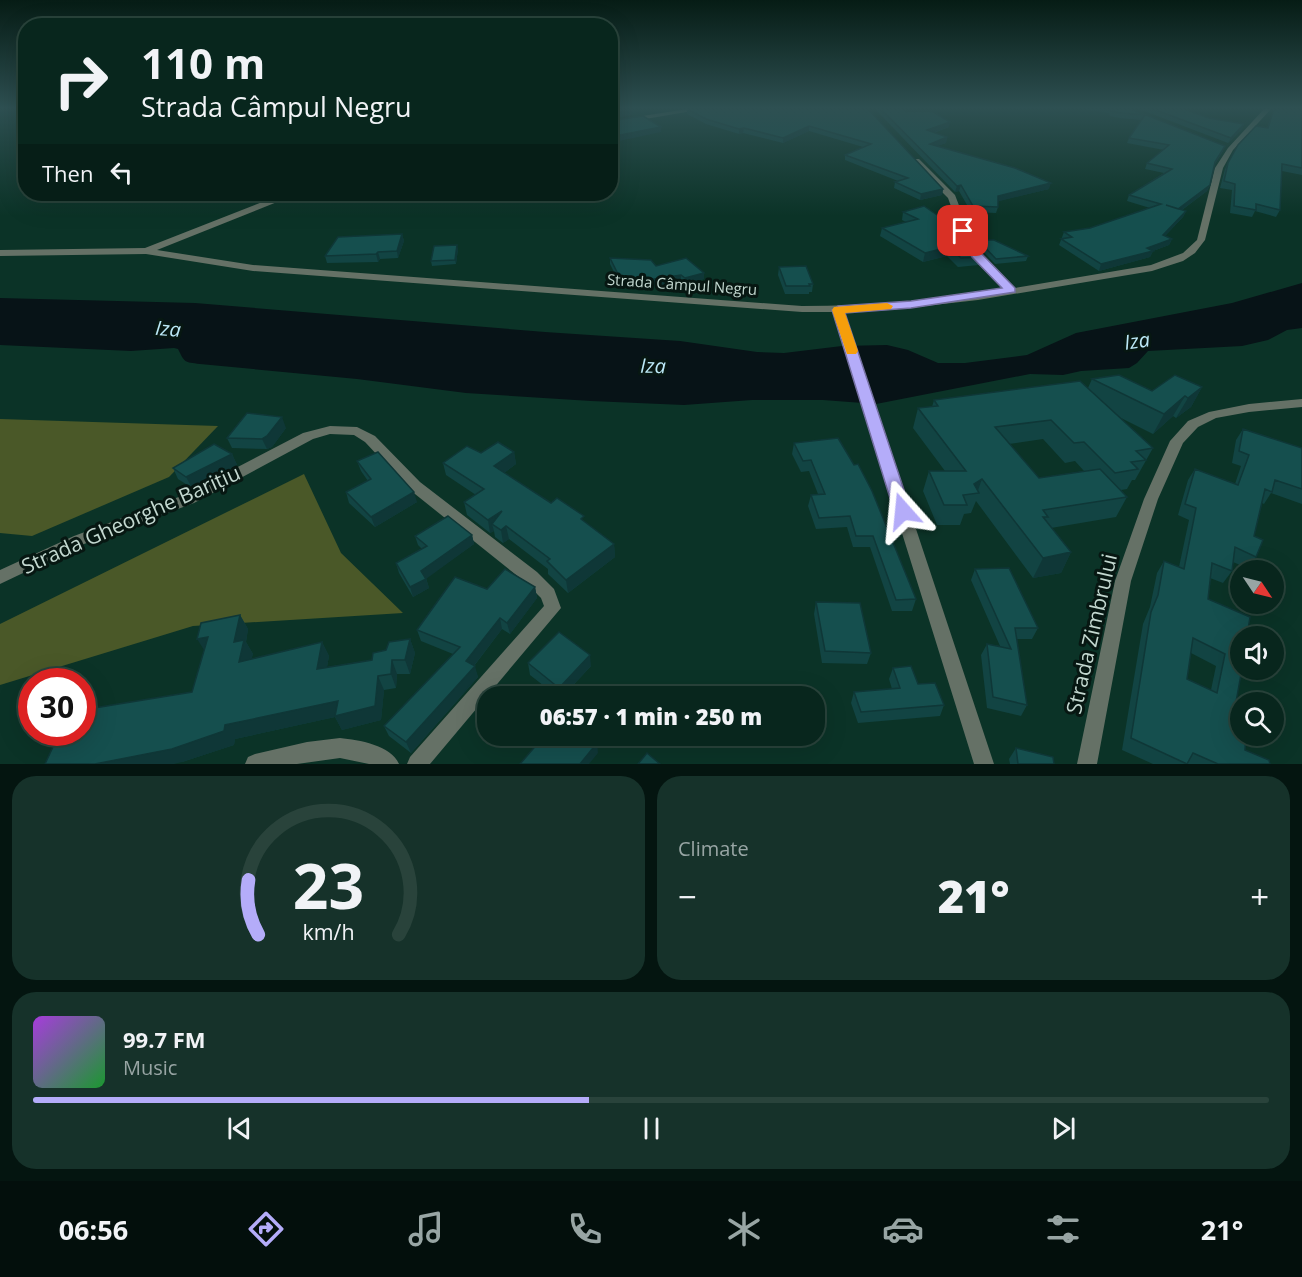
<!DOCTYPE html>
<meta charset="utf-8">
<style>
body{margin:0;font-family:"Open Sans",sans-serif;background:#16322a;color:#f1f3f6;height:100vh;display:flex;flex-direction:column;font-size:22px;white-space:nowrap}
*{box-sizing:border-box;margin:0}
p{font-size:20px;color:#98a5a4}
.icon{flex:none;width:33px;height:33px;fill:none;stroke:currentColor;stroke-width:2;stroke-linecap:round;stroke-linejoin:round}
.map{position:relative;height:764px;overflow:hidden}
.panel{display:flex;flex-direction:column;gap:12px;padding:12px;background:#041510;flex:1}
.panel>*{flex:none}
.hud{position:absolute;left:18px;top:18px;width:600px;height:183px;border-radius:24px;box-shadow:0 6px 24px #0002,0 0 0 2px #29433b;background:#08261d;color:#f1f3f6;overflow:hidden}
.needle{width:39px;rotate:125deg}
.buttons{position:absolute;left:1230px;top:560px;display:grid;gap:12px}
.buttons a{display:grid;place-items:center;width:54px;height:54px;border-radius:50%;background:#08261d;box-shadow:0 6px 24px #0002,0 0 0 2px #29433b;font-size:30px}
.speed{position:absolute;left:18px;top:668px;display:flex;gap:12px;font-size:30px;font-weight:700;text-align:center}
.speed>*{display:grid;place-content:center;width:78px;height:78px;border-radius:50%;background:#08261d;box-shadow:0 6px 24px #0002,0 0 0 2px #29433b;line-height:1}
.speed .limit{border:9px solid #d22;background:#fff;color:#111}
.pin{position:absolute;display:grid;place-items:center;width:51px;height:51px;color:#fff;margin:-26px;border-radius:12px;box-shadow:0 3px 9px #0006}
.me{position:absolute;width:66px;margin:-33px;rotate:342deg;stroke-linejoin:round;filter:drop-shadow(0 0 4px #0008)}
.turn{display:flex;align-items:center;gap:21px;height:126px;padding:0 24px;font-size:27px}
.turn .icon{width:78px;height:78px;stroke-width:2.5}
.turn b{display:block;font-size:42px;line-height:51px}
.then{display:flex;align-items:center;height:57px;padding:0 24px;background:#0003;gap:12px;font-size:22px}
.big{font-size:45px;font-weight:800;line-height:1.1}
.panel .card{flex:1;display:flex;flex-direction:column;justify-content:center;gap:9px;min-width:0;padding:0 21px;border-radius:24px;background:#16322a}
.panel .dial{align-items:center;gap:0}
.dial svg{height:156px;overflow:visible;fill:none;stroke:#29433b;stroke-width:7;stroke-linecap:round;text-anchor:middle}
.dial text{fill:#f1f3f6;stroke:none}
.song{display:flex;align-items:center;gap:18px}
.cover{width:72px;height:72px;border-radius:9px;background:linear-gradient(135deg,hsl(280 70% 55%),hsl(130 70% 35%))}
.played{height:6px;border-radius:3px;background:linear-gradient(90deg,#b4acf9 45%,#29433b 45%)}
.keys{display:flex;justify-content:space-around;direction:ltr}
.heat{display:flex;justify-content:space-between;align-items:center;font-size:33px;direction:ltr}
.panel .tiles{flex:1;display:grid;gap:12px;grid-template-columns:1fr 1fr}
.card:last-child{grid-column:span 2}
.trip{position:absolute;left:477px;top:686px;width:348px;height:60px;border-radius:24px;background:#08261d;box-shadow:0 6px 24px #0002,0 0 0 2px #29433b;font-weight:800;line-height:60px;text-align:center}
.dock{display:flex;height:96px;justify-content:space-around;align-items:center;background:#030f0c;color:#98a5a4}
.dock .icon{width:42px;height:42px}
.dock .on{color:#b4acf9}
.dock b{font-size:27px;color:#f1f3f6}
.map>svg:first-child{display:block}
.green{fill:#4a5828}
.water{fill:#071317}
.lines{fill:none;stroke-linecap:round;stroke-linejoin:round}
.minor{fill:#657166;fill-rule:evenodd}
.wall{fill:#124443;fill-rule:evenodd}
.shaded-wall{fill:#0f3737}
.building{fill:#154f4e;stroke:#0f3737;stroke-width:1.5;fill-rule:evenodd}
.route{fill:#b4acf9;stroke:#7570a2;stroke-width:1.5}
.slow{fill:#f59e0b}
.labels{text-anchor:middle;stroke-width:6;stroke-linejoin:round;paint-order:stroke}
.far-street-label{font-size:15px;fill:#c3d8d0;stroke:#071712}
.water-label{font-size:20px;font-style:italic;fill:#bce9f7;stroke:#071712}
.near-street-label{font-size:21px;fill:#c3d8d0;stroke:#071712}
</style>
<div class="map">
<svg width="1302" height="764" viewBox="0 0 1302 764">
<rect width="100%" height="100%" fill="#0b3327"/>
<g class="green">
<path d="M0 419 218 426 169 477 32 536 0 533Z"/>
<path d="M304 474 341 553 403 613 193 626 0 685V624Z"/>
</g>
<path class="water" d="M1302 283V328L1287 330 1268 340 1242 346 1148 351 1137 363 1129 368 1081 371 1063 375 1030 374 876 404 823 400H752L684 405 591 401 466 393 357 379 200 364C184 362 185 363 178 349L174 348 131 351 0 345V298L195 303 545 332 680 341 757 352 784 353 842 346 887 345 908 350 938 363H965L1027 355 1076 333 1232 303Z"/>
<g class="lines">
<g class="minor">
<path d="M687 109H704L610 125V121Z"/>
<path d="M1264 109H1271L1233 150 1223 168 1205 240 1195 253 1183 261 1152 271 978 300 890 310 844 312 994 764H974L833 312H802L253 271 146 254 0 256V250L145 248 283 194H293L292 196 157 250 253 265 802 306C870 306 937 300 1005 290L966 248 948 198 913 163V159H919L955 195 975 247 1015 288 1151 265 1183 253 1197 240 1215 168 1228 148Z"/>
<path d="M1302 399V407L1249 412 1216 418 1198 427 1183 443 1158 499 1131 581 1097 764H1077L1115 581 1144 499 1170 441 1188 421 1209 412 1249 404Z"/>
<path d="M330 426 357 427 375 436 420 482 537 572 554 589 561 608 430 764H407L410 757 544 606 541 598 525 582 410 490 365 442 354 435 330 434 313 439 194 503 84 544 0 584V570L74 536 184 495 303 433Z"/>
<path d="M340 738C359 740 391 745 399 764H369L340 758 297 764H245L248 757 255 754 307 742Z"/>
</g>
</g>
<g class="wall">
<path d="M687 109H868L943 189 942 195 920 200 894 188 895 182 898 181 845 160V155L863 147 809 131 783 143 743 133 739 134 706 124 687 114Z"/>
<path d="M875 109H905V111L949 127 934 133 947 137 946 143 937 146 1049 189 998 201V207L996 213 971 212 959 191 955 192Z"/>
<path d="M1082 109H1131L1223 151 1215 164 1210 185 1207 191 1182 210 1186 211 1183 217 1165 236 1172 239 1169 245 1153 251 1150 257 1099 271 1059 245 1064 232 1090 228 1150 208 1127 201 1129 195 1164 173 1145 169 1147 163 1164 150 1127 143 1129 138 1141 120 1120 118 1110 116 1109 113Z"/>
<path d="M1139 109H1184L1209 118 1244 124 1242 129 1228 143Z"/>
<path d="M1274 109H1302V175L1282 171 1280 210 1276 217 1255 211 1252 217 1230 213 1232 190 1220 188 1225 169 1228 163 1267 128Z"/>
<path d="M924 206 981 257 979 265 958 267 947 256 923 262 880 236 882 228 906 222 902 220 903 212Z"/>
<path d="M402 234 404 241 398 258 380 259 378 262 327 263 325 256Z"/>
<path d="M978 240 1028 256 1026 261 995 264 976 244Z"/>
<path d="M458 249 456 264 432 266 431 261Z"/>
<path d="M610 258 656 266 704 273V279L685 284 681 282 633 289 632 285 621 286 610 264Z"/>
<path d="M779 267 813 284 812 292H809V294H785L778 275Z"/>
<path d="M1092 379 1152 391 1202 387 1191 407 1176 418 1173 416 1153 434 1119 417 1153 448 1135 480H1132L1127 489 1121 490 1127 497 1116 517 1051 528 1071 552 1061 573 1033 578 976 501 971 513 964 514 960 525H937L923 491 929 471H945L913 428 918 408 932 407 934 400 1088 388ZM1043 439 1065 463 1075 461 1084 471 1039 478 1009 444Z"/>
<path d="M286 428 272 447 267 449 232 448 227 438Z"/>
<path d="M1243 429 1302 448V504L1271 493 1264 504 1262 503 1254 536 1256 557 1247 568 1233 562 1232 571 1223 583 1210 578 1208 599 1250 617 1236 702 1245 750 1270 764H1153L1122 750 1143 624 1150 607 1157 573 1164 561 1179 567 1189 520 1178 515 1188 480 1195 469 1235 484 1241 466 1232 463 1236 440ZM1191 653 1216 666 1211 690 1187 679Z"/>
<path d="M838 438 916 599 912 611H892L870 547H853L847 527 816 529 808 506 811 495 818 494 809 471 801 472 792 454 794 443Z"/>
<path d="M514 452 516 464 504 473 551 503 585 522 614 544 615 557 568 593 548 574V569L509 539 503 543 495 537 494 531 490 533 467 515 464 502 476 495 446 475 443 463 481 453Z"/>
<path d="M232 454 237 465 192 488 178 479 173 468Z"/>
<path d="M357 461 417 502 375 527 349 503 346 492 368 481 361 471Z"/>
<path d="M472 535 474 544 426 578 429 588 413 597 399 573 396 563 422 549 418 545 415 536Z"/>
<path d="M975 569 1038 628 1032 639H1017L1027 705 1021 716 987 708 981 655 987 644 1000 646 971 580Z"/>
<path d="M535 587 537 598 510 634 502 629 474 666 478 677 411 753 389 736 384 726 453 654 421 641 417 630 487 589Z"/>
<path d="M816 602 871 653 867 664 822 663 814 614Z"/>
<path d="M240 615 248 629 246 642 253 654 251 659 322 642 329 656 327 667 372 660 386 650 410 639 415 653 410 674H397L396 688 384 690 381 720 342 730 335 717 235 739 234 745 182 762Z"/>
<path d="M528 663 591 666 563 696H557L530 675Z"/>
<path d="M893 668 918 684 944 705 940 716 858 723 851 703 854 692 892 689 889 679Z"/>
<path d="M1016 748 1054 764H1010L1009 759Z"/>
</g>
<g class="shaded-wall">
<path d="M632 110V115L610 119V113Z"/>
<path d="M950 122 949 127 926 135 927 130Z"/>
<path d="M1244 124 1242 129 1228 143 1231 138Z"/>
<path d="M809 126V131L783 143V138Z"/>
<path d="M661 127V132L610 143V137Z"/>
<path d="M744 128 743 133 739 134V129Z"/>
<path d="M947 137 946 143 929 149 930 144Z"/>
<path d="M1051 183 1049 189 996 202 998 196Z"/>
<path d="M961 185 959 191 955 192 957 186Z"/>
<path d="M1210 185 1207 191 1175 215 1178 209Z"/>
<path d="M943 189 942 195 920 200 921 194Z"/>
<path d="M1186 211 1183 217 1160 241 1163 235Z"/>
<path d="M402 234 404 241 398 258 397 251Z"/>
<path d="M1172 239 1169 245 1153 251 1150 257 1099 271 1101 264Z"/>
<path d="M457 245 458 249 456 264 455 260Z"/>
<path d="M949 247 947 256 923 262 925 253Z"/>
<path d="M378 252 380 259 378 262 376 254Z"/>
<path d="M704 273V279L685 284V278Z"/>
<path d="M681 275V282L633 289V282Z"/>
<path d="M632 278V285L621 286V280Z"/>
<path d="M1202 387 1191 407 1176 418 1188 398Z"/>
<path d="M1185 396 1173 416 1153 434 1164 414Z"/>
<path d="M282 417 286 428 272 447 267 449 262 439Z"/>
<path d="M514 452 516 464 496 479 494 466Z"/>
<path d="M232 454 237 465 192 488 186 477Z"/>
<path d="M982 479 977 493 974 484Z"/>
<path d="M414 492 417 502 375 527 371 517Z"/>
<path d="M502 511 492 524 494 531 490 533 488 520Z"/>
<path d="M506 526 509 539 503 543 501 530Z"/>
<path d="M472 535 474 544 426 579 429 588 413 597 410 587 421 571Z"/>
<path d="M614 544 615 557 568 593 566 580Z"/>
<path d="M1071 552 1061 573 1033 578 1043 558Z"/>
<path d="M535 587 537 598 510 634 507 623Z"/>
<path d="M240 615 248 629 246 642 253 654 248 676 239 662 234 642Z"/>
<path d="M500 618 502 629 469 672 466 661Z"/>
<path d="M208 637 206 653 197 639Z"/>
<path d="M410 639 415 653 410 674 405 660Z"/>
<path d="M322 642 329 656 324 683 317 669Z"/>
<path d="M590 655 591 666 563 696H560L559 688Z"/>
<path d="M392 660 397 674 396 688 391 674Z"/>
<path d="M475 666 478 677 411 753 406 742Z"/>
<path d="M378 676 384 690 381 720 342 730 335 717 235 739 234 745 182 762 174 764H95L225 725Z"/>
<path d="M597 743 598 753 589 764H580Z"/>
</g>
<g class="building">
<path d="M610 109H631L632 110 610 113Z"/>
<path d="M687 109H868L943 189 921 194 895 182 908 178 845 155 871 144 809 126 783 138 744 128 739 129 706 119Z"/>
<path d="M881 109H905V111H932L950 122 927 130 947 137 930 144 1015 168 1051 183 998 196V207L973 206 961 185 957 186Z"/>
<path d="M1111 109H1131L1225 146 1215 162 1210 185 1178 209 1166 205 1186 211 1163 235 1172 239 1147 248 1153 251 1101 264 1061 239 1072 237 1064 232 1090 228 1161 204 1129 195 1172 169 1147 163 1169 145 1129 138 1145 115 1122 113 1111 111Z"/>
<path d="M1153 109H1184L1209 118 1244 124 1231 138Z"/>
<path d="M1274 109H1302V168L1282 164 1280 210 1256 204V210L1234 206 1235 184 1224 181 1228 163 1238 145 1256 126 1268 128Z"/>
<path d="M643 116 661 127 610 137V121Z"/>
<path d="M924 206 959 230 981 257 961 258 949 247 925 253 882 228 918 219 903 212Z"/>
<path d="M402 234 397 251 378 252 376 254 325 256 338 237Z"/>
<path d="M978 240H994L1028 256 996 259Z"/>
<path d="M457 245 455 260 431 261 434 246Z"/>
<path d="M610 258 651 260 656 266 686 258 704 273 685 278 681 275 633 282 632 278 621 280Z"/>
<path d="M806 266 813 284H809L810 286H786L779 267Z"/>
<path d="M1119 375 1152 391 1175 375 1202 387 1188 398 1185 396 1164 414 1092 379Z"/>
<path d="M1080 381 1153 448 1136 451 1146 460 1131 462 1138 469 1115 473 1084 442 1074 443 1051 420 995 427 1039 478 1100 469 1127 497 1043 510 1048 517H1043L1071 552 1043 558 982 479 974 484 979 493 963 495 967 505H944L929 471H966L918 408 938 406 934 400Z"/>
<path d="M247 413 282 417 267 436 262 439 227 438Z"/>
<path d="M1243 429 1302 448V489L1275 480 1272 492 1265 489 1254 536 1263 540 1256 557 1235 547 1232 571 1212 563 1208 599 1250 617 1247 636H1240V669H1242L1236 702 1240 704V735H1246L1245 750 1269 760 1270 764H1218L1193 753 1187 764 1131 738 1151 612 1158 595 1164 561 1184 569 1196 508 1185 504 1195 469 1238 485 1249 455 1239 451ZM1193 638 1225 654 1217 693 1187 679Z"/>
<path d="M838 438 854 465 858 464 872 491 916 599 896 600 873 536H856L850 516 819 518 811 495 825 494 811 460 803 461 794 443Z"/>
<path d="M498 442 514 452 494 466 551 503 557 498 584 516 581 519 614 544 566 580 547 561 550 559 506 526 501 530 492 524 502 511 488 520 464 502 484 489 443 463 467 446 481 453Z"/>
<path d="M214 444 232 454 186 477 173 468Z"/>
<path d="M378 452 414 492 371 517 346 492 371 479 357 461Z"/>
<path d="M448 516 472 535 421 571 426 579 410 587 396 563 427 546 415 536Z"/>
<path d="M1009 568 1038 628H1015L1027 705 993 697 987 644 1011 649 975 569Z"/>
<path d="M505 569 535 587 507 623 500 618 466 661 475 666 406 742 384 726 460 647 417 630 455 577 487 589Z"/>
<path d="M816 602 860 603 871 653 825 651Z"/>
<path d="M240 615 234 642 244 640 239 662 322 642 317 669 372 660 373 653 386 650 389 642 410 639 405 660H392L391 674 378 676 375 706 335 716 338 701 225 725 224 731 172 749 95 764H45L60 732H82V710L192 692 208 637 197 639 201 623Z"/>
<path d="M559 632 590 655 559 688 528 663Z"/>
<path d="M911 666 918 684 935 683 944 705 861 712 854 692 900 688 893 668Z"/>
<path d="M545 735H586L597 743 580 764H520Z"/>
<path d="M1016 748 1053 757 1054 764H1018Z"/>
<path d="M647 753 660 764H638Z"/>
</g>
<linearGradient id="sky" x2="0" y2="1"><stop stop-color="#061c15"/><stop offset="0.5" stop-color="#2e5052"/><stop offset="1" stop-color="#2e5052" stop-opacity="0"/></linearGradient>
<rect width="1302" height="216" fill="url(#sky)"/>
<path class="route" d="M960 229H967L981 253 1015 288V292L911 308 845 313 911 511 909 515 903 517 897 515 894 511 832 310 838 306 911 301 1002 288 972 257 958 231Z"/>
<path class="slow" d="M887 303 893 306 891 309 845 313 858 351 856 354H847L832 310 834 307Z"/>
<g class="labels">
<g class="far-street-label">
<text transform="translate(682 285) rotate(4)" y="5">Strada Câmpul Negru</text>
</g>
<g class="water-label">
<text transform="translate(168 329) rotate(5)" y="7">Iza</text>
<text transform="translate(1137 341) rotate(-8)" y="7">Iza</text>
<text transform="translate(653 366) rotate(1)" y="7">Iza</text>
</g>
<g class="near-street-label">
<text transform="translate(131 520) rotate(-24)" y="7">Strada Gheorghe Barițiu</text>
<text transform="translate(1092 634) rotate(-77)" y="7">Strada Zimbrului</text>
</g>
</g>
</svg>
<div class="buttons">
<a><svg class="needle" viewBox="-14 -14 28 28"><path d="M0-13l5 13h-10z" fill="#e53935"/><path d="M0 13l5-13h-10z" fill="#98a5a4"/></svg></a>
<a><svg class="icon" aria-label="sound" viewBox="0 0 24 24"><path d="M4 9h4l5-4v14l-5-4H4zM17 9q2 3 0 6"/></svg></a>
<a><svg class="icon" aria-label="search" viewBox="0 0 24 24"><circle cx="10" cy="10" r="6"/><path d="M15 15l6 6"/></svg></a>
</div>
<div class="speed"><div class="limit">30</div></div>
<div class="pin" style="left:963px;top:231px;background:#d93025"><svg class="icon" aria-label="arrive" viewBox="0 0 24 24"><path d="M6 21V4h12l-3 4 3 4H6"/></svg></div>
<svg class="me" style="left:903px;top:511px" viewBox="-20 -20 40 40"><path d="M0-17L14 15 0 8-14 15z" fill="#b4acf9" stroke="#fff" stroke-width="4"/></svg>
<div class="trip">06:57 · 1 min · 250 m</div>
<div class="hud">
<div class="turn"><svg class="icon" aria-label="right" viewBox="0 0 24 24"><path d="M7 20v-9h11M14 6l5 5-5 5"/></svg><div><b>110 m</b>Strada Câmpul Negru</div></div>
<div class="then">Then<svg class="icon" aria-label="left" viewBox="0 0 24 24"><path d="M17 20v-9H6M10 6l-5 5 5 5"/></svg></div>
</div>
</div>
<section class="panel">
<div class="tiles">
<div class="card dial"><svg viewBox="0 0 100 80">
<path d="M14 69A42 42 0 1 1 86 69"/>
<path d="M14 69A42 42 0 0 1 9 41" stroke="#b4acf9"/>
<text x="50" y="56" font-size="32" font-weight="700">23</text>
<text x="50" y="72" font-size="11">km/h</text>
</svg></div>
<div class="card"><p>Climate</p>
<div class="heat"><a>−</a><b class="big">21°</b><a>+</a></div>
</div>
<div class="card">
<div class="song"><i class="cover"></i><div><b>99.7 FM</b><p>Music</p></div></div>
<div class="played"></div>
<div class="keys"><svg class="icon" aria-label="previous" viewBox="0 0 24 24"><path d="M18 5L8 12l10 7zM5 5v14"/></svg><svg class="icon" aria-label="pause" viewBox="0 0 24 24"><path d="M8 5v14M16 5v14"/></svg><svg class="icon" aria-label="next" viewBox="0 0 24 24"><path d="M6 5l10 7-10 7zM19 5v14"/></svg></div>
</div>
</div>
</section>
<nav class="dock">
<b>06:56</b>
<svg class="icon on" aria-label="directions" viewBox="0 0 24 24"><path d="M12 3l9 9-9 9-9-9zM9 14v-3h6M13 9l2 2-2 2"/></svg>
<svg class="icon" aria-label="music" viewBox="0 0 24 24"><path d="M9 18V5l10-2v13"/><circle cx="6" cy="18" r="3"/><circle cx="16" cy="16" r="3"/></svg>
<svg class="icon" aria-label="phone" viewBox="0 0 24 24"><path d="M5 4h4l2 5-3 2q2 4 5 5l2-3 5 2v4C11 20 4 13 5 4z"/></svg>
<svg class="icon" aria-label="climate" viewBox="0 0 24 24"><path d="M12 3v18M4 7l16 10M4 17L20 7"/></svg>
<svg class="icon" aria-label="car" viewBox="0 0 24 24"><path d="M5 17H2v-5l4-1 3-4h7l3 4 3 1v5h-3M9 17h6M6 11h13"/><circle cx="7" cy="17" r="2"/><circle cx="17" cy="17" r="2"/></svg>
<svg class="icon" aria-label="filters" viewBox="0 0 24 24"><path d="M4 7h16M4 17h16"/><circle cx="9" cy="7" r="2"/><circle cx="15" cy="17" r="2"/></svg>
<b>21°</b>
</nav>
